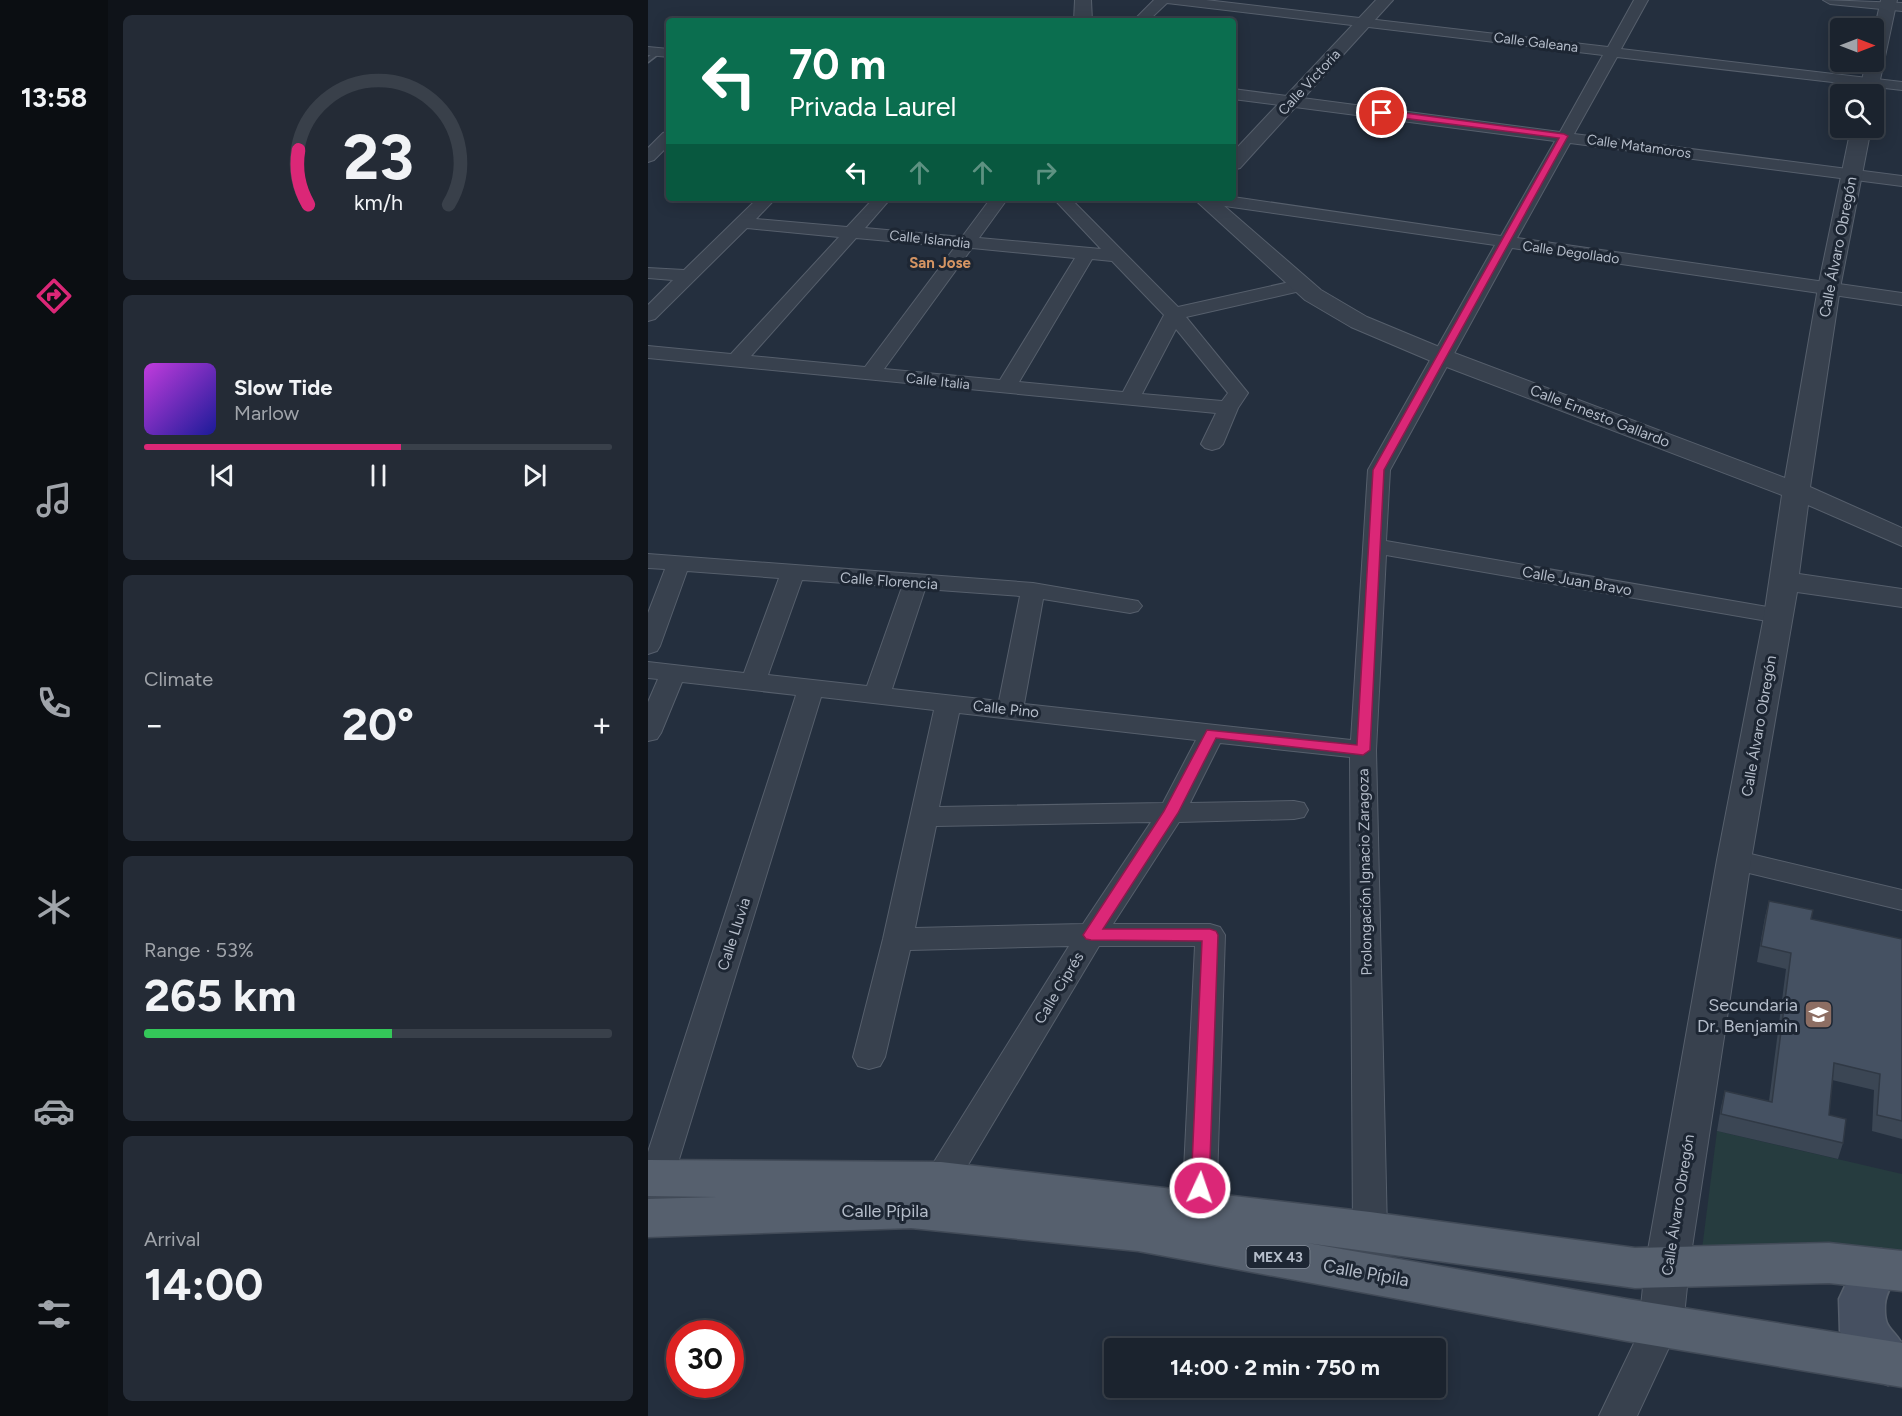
<!DOCTYPE html>
<meta charset="utf-8">
<style>
body{margin:0;font-family:Figtree,sans-serif;background:#242b36;color:#f1f3f6;height:100vh;display:flex;flex-direction:column;font-size:22px;white-space:nowrap}
*{box-sizing:border-box;margin:0}
p{font-size:20px;color:#a0a4aa}
.icon{flex:none;width:33px;height:33px;fill:none;stroke:currentColor;stroke-width:2;stroke-linecap:round;stroke-linejoin:round}
.map{position:relative;flex:1;overflow:hidden}
.details{display:flex;flex-direction:column;gap:15px;padding:15px;background:#0f1319;width:540px}
.details>*{flex:none}
.top-card{position:absolute;left:18px;top:18px;width:570px;height:183px;border-radius:6px;box-shadow:0 3px 15px #0003,0 0 0 2px #39404a;background:#0b6e4f;color:#fff;overflow:hidden}
.needle{width:39px;rotate:90deg}
.tools{position:absolute;left:1182px;top:18px;display:grid;gap:12px}
.tools a{display:grid;place-items:center;width:54px;height:54px;border-radius:6px;background:#1b232e;box-shadow:0 3px 15px #0003,0 0 0 2px #39404a;font-size:30px}
.speed{position:absolute;left:18px;top:1320px;display:flex;gap:12px;font-size:30px;font-weight:700;text-align:center}
.speed>*{display:grid;place-content:center;width:78px;height:78px;border-radius:50%;background:#1b232e;box-shadow:0 3px 15px #0003,0 0 0 2px #39404a;line-height:1}
.speed .limit{border:9px solid #d22;background:#fff;color:#111}
.pin{position:absolute;display:grid;place-items:center;width:51px;height:51px;color:#fff;margin:-26px;border:3px solid #fff;border-radius:50%;box-shadow:0 2px 6px #0007}
.me{position:absolute;width:66px;margin:-33px;rotate:3deg;stroke-linejoin:round;filter:drop-shadow(0 0 4px #0008)}
.turn{display:flex;align-items:center;gap:21px;height:126px;padding:0 24px;font-size:27px}
.turn .icon{width:78px;height:78px;stroke-width:2.5}
.turn b{display:block;font-size:42px;line-height:51px}
.lanes{display:flex;align-items:center;height:57px;padding:0 24px;background:#0003;justify-content:center;gap:30px;direction:ltr}
.lanes .off{opacity:.35}
.big{font-size:45px;font-weight:700;line-height:1.1}
.details .tile{flex:1;display:flex;flex-direction:column;justify-content:center;gap:9px;min-width:0;padding:0 21px;border-radius:9px;background:#242b36}
.details .dial{align-items:center;gap:0}
.dial svg{height:156px;overflow:visible;fill:none;stroke:#39404a;stroke-width:7;stroke-linecap:round;text-anchor:middle}
.dial text{fill:#f1f3f6;stroke:none}
.song{display:flex;align-items:center;gap:18px}
.cover{width:72px;height:72px;border-radius:9px;background:linear-gradient(135deg,hsl(290 70% 55%),hsl(240 70% 35%))}
.played{height:6px;border-radius:3px;background:linear-gradient(90deg,#db2777 55%,#39404a 55%)}
.keys{display:flex;justify-content:space-around;direction:ltr}
.heat{display:flex;justify-content:space-between;align-items:center;font-size:33px;direction:ltr}
.charge{height:9px;border-radius:4px;background:linear-gradient(90deg,#34c759 53%,#39404a 0)}
.trip{position:absolute;left:456px;top:1338px;width:342px;height:60px;border-radius:6px;background:#1b232e;box-shadow:0 3px 15px #0003,0 0 0 2px #39404a;font-weight:700;line-height:60px;text-align:center}
main{display:flex;flex:1;min-height:0}
.tabs{display:flex;flex-direction:column;width:108px;justify-content:space-around;align-items:center;background:#0b0e12;color:#a0a4aa}
.tabs .icon{width:42px;height:42px}
.tabs .active{color:#db2777}
.tabs b{font-size:27px;color:#f1f3f6}
.map>svg:first-child{display:block}
.green{fill:#263c3f}
.lines{fill:none;stroke-linecap:round;stroke-linejoin:round}
.service-casing{stroke:#565f6c;stroke-width:3}
.minor-casing{stroke:#565f6c;stroke-width:2}
.tertiary-casing{stroke:#565f6c;stroke-width:2}
.secondary-casing{stroke:#565f6c;stroke-width:3}
.primary-casing{stroke:#414a57;stroke-width:3}
.service{fill:#38414e;fill-rule:evenodd}
.minor{fill:#38414e;fill-rule:evenodd}
.tertiary{fill:#38414e;fill-rule:evenodd}
.secondary{fill:#465061;fill-rule:evenodd}
.primary{fill:#56606e;fill-rule:evenodd}
.wall{fill:#3b4654}
.building{fill:#455162;stroke:#303945;stroke-width:1.5}
.route{fill:#db2777;stroke:#8e194d;stroke-width:1.5}
.labels{text-anchor:middle;stroke-width:6;stroke-linejoin:round;paint-order:stroke}
.far-street-label{font-size:14px;fill:#b4bcc9;stroke:#1d2633}
.shield{fill:#1d2633;stroke:#878f9c;stroke-width:1.5}
.shield-label{font-size:14px;font-weight:bold;fill:#b4bcc9}
.street-label{font-size:15px;fill:#b4bcc9;stroke:#1d2633}
.far-quarter-label{font-size:15px;font-weight:bold;fill:#d59563;stroke:#1d2633}
.near-poi-label{font-size:18px;fill:#b4bcc9;stroke:#1d2633;text-anchor:end}
.near-street-label{font-size:18px;fill:#b4bcc9;stroke:#1d2633}
</style>
<main>
<nav class="tabs">
<b>13:58</b>
<svg class="icon active" aria-label="directions" viewBox="0 0 24 24"><path d="M12 3l9 9-9 9-9-9zM9 14v-3h6M13 9l2 2-2 2"/></svg>
<svg class="icon" aria-label="music" viewBox="0 0 24 24"><path d="M9 18V5l10-2v13"/><circle cx="6" cy="18" r="3"/><circle cx="16" cy="16" r="3"/></svg>
<svg class="icon" aria-label="phone" viewBox="0 0 24 24"><path d="M5 4h4l2 5-3 2q2 4 5 5l2-3 5 2v4C11 20 4 13 5 4z"/></svg>
<svg class="icon" aria-label="climate" viewBox="0 0 24 24"><path d="M12 3v18M4 7l16 10M4 17L20 7"/></svg>
<svg class="icon" aria-label="car" viewBox="0 0 24 24"><path d="M5 17H2v-5l4-1 3-4h7l3 4 3 1v5h-3M9 17h6M6 11h13"/><circle cx="7" cy="17" r="2"/><circle cx="17" cy="17" r="2"/></svg>
<svg class="icon" aria-label="filters" viewBox="0 0 24 24"><path d="M4 7h16M4 17h16"/><circle cx="9" cy="7" r="2"/><circle cx="15" cy="17" r="2"/></svg>
</nav>
<section class="details">
<div class="tile dial"><svg viewBox="0 0 100 80">
<path d="M14 69A42 42 0 1 1 86 69"/>
<path d="M14 69A42 42 0 0 1 9 41" stroke="#db2777"/>
<text x="50" y="56" font-size="32" font-weight="700">23</text>
<text x="50" y="72" font-size="11">km/h</text>
</svg></div>
<div class="tile">
<div class="song"><i class="cover"></i><div><b>Slow Tide</b><p>Marlow</p></div></div>
<div class="played"></div>
<div class="keys"><svg class="icon" aria-label="previous" viewBox="0 0 24 24"><path d="M18 5L8 12l10 7zM5 5v14"/></svg><svg class="icon" aria-label="pause" viewBox="0 0 24 24"><path d="M8 5v14M16 5v14"/></svg><svg class="icon" aria-label="next" viewBox="0 0 24 24"><path d="M6 5l10 7-10 7zM19 5v14"/></svg></div>
</div>
<div class="tile"><p>Climate</p>
<div class="heat"><a>−</a><b class="big">20°</b><a>+</a></div>
</div>
<div class="tile"><p>Range · 53%</p><b class="big">265 km</b><div class="charge"></div></div>
<div class="tile"><p>Arrival</p><b class="big">14:00</b></div>
</section>
<div class="map">
<svg width="1254" height="1416" viewBox="0 0 1254 1416">
<rect width="100%" height="100%" fill="#242f3e"/>
<path class="green" d="M1069 1131 1254 1174V1265L1053 1257Z"/>
<g class="lines">
<defs>
<path id="service" d="M8 51 13 52 0 62V57Z"/>
<g id="minor">
<path d="M506 0H558L960 47 986 0H1000L973 49 1254 82V90L969 57 926 134 1254 176V186L922 143 869 238 1254 293V305L864 248 742 470 738 541 1131 609 1139 611 1143 616 1139 621 1131 623 738 555 728 750 739 1231 734 1242 722 1246 710 1242 705 1231 702 757 572 743 542 803 646 801 656 803 660 810 656 817 646 819 531 822 465 924H562L572 927 577 935 568 1211 563 1221 551 1226 539 1221 534 1211 547 946H451L305 1190 293 1194 281 1190 276 1180 281 1170 421 946 262 950 237 1057 232 1066 221 1069 210 1066 205 1057 235 939 286 710 173 697 25 1179 20 1189 8 1193 0 1190V1152L148 695 34 682 13 733 9 739 0 741V702L10 679 0 678V662L96 673 131 578 39 571 12 646 9 651 0 654V613L17 569 0 568V554L385 583 490 601 494 606 490 611 482 613 395 599 376 704 703 740 720 470 847 245 556 203 548 198 585 197 853 236 907 141 585 99V89L912 132 955 55 519 3 500 21H485ZM154 580 254 587 219 686 120 675ZM277 589 372 596 351 701 244 689ZM311 713 548 740 515 803 291 807ZM503 822 435 924 267 928 288 826Z"/>
<path d="M1175 0 1254 3V11L1182 4Z"/>
<path d="M279 17H304L311 21H272Z"/>
<path d="M0 47 21 49V57L0 55Z"/>
<path d="M21 131V145L6 160 0 162V148L15 133Z"/>
<path d="M110 198H128L108 219 199 227 226 198H243L217 228 314 237 343 198H360L331 238 453 249 405 198H422L530 307 655 279 661 281 664 285 661 289 538 317 600 393 590 408 575 444 571 448 564 450 557 448 553 444 568 413 0 358V346L83 354 191 237 99 228 7 319 0 321V305L25 280 0 278V268L36 270ZM208 238 307 247 217 367 103 356ZM324 248 427 258 352 380 236 369ZM444 259 464 261 516 315 475 392 371 382ZM528 329 580 393 574 401 494 394Z"/>
<path d="M1086 850 1254 890V910L1076 867 1072 860 1076 853Z"/>
<path d="M1013 1310 1026 1314 1031 1326 989 1416H951L1000 1314Z"/>
</g>
<g id="tertiary">
<path d="M427 0H443L444 21H426Z"/>
<path d="M728 0H745L592 168 585 170V152Z"/>
<path d="M1233 0H1249L1229 94 1226 98V94H1211L1218 62H1226V31Z"/>
<path d="M1203 128H1223L1192 288 1162 487 1254 528V546L1160 505 1151 574 1254 589V607L1149 592 1103 860 1041 1267 1035 1326 1029 1340 1013 1346 997 1340 991 1326 997 1267 1069 860 1116 616 1134 495 783 361 703 327 657 300 545 198H567L673 290 719 317 801 351 1137 478 1170 288Z"/>
</g>
<path id="secondary" d="M1233 1249 1249 1255C1254 1283 1238 1284 1237 1305 1236 1329 1243 1326 1253 1342 1254 1351 1254 1369 1254 1379L1240 1385 1223 1378 1199 1346 1192 1331 1191 1299 1198 1284 1217 1255Z"/>
<path id="primary" d="M0 1160 293 1162 722 1212 987 1248 1181 1243 1254 1251V1291L1181 1283 987 1288 659 1243 979 1299 1254 1343V1387L979 1341 490 1251 263 1228 0 1237V1199L69 1197 0 1196Z"/>
</defs>
<use href="#service" class="service-casing"/>
<use href="#minor" class="minor-casing"/>
<use href="#tertiary" class="tertiary-casing"/>
<use href="#secondary" class="secondary-casing"/>
<use href="#primary" class="primary-casing"/>
<use href="#service" class="service"/>
<use href="#minor" class="minor"/>
<use href="#tertiary" class="tertiary"/>
<use href="#secondary" class="secondary"/>
<use href="#primary" class="primary"/>
</g>
<path class="wall" d="M1121 901 1163 919 1254 939V1139L1224 1131 1226 1090 1184 1080 1181 1115 1195 1143 1190 1159 1069 1131 1073 1107 1077 1091 1121 1101 1138 969 1109 962 1117 917Z"/>
<path class="building" d="M1121 901 1165 910 1163 919 1254 939V1121L1229 1115 1232 1074 1186 1063 1181 1115 1198 1119 1195 1143 1073 1114 1077 1091 1124 1102 1143 953 1113 946Z"/>
<path class="route" d="M734 110 916 134 920 136 736 470 722 750 715 755 568 738 530 813 455 929H562L568 931 570 935 561 1188 558 1194 552 1196 545 1194 543 1188 554 941 443 940 438 939 435 935 516 811 559 730 709 745 725 470 911 138 731 115V111Z"/>
<defs>
<symbol id="university-square" viewBox="-11 -11 22 22"><rect x="-9" y="-9" width="18" height="18" rx="4" fill="#8d6e63" stroke="#1d2633"/><path d="M0-5L7-2L0 1L-7-2ZM-4 1L0 2.5L4 1V4Q0 6-4 4Z" fill="#fff"/></symbol>
</defs>
<g fill-rule="evenodd">
<use href="#university-square" x="1154" y="998" width="33" height="33"/>
</g>
<g class="labels">
<g class="far-street-label">
<text transform="translate(888 42) rotate(7)" y="5">Calle Galeana</text>
<text transform="translate(661 82) rotate(-47)" y="5">Calle Victoria</text>
<text transform="translate(991 146) rotate(8)" y="5">Calle Matamoros</text>
<text transform="translate(282 239) rotate(6)" y="5">Calle Islandia</text>
<text transform="translate(923 252) rotate(8)" y="5">Calle Degollado</text>
<text transform="translate(290 381) rotate(6)" y="5">Calle Italia</text>
</g>
<rect class="shield" x="598.5" y="1246" width="63" height="22" rx="4.5"/>
<g class="shield-label">
<text x="630" y="1262">MEX 43</text>
</g>
<g class="street-label">
<text transform="translate(1190 247) rotate(-79)" y="5">Calle Álvaro Obregón</text>
<text transform="translate(952 416) rotate(21)" y="5">Calle Ernesto Gallardo</text>
<text transform="translate(241 581) rotate(4)" y="5">Calle Florencia</text>
<text transform="translate(929 581) rotate(10)" y="5">Calle Juan Bravo</text>
<text transform="translate(358 709) rotate(6)" y="5">Calle Pino</text>
<text transform="translate(1111 726) rotate(-80)" y="5">Calle Álvaro Obregón</text>
<text transform="translate(717 872) rotate(-91)" y="5">Prolongación Ignacio Zaragoza</text>
<text transform="translate(86 934) rotate(-72)" y="5">Calle Lluvia</text>
<text transform="translate(411 988) rotate(-59)" y="5">Calle Ciprés</text>
<text transform="translate(1030 1205) rotate(-81)" y="5">Calle Álvaro Obregón</text>
</g>
<g class="far-quarter-label">
<text x="292" y="268">San Jose</text>
</g>
<g class="near-poi-label">
<text x="1150" y="1011">Secundaria<tspan x="1150" dy="21">Dr. Benjamin</tspan></text>
</g>
<g class="near-street-label">
<text x="237" y="1217">Calle Pípila</text>
<text transform="translate(718 1273) rotate(10)" y="6">Calle Pípila</text>
</g>
</g>
</svg>
<div class="tools">
<a><svg class="needle" viewBox="-14 -14 28 28"><path d="M0-13l5 13h-10z" fill="#e53935"/><path d="M0 13l5-13h-10z" fill="#a0a4aa"/></svg></a>
<a><svg class="icon" aria-label="search" viewBox="0 0 24 24"><circle cx="10" cy="10" r="6"/><path d="M15 15l6 6"/></svg></a>
</div>
<div class="speed"><div class="limit">30</div></div>
<div class="pin" style="left:734px;top:113px;background:#d93025"><svg class="icon" aria-label="arrive" viewBox="0 0 24 24"><path d="M6 21V4h12l-3 4 3 4H6"/></svg></div>
<svg class="me" style="left:552px;top:1188px" viewBox="-20 -20 40 40"><circle r="17" fill="#db2777" stroke="#fff" stroke-width="3"/><path d="M0-11L8 9 0 5-8 9z" fill="#fff"/></svg>
<div class="trip">14:00 · 2 min · 750 m</div>
<div class="top-card">
<div class="turn"><svg class="icon" aria-label="left" viewBox="0 0 24 24"><path d="M17 20v-9H6M10 6l-5 5 5 5"/></svg><div><b>70 m</b>Privada Laurel</div></div>
<div class="lanes"><svg class="icon" aria-label="left" viewBox="0 0 24 24"><path d="M17 20v-9H6M10 6l-5 5 5 5"/></svg><svg class="icon off" aria-label="ahead" viewBox="0 0 24 24"><path d="M12 20V5M6 11l6-6 6 6"/></svg><svg class="icon off" aria-label="ahead" viewBox="0 0 24 24"><path d="M12 20V5M6 11l6-6 6 6"/></svg><svg class="icon off" aria-label="right" viewBox="0 0 24 24"><path d="M7 20v-9h11M14 6l5 5-5 5"/></svg></div>
</div>
</div>
</main>
